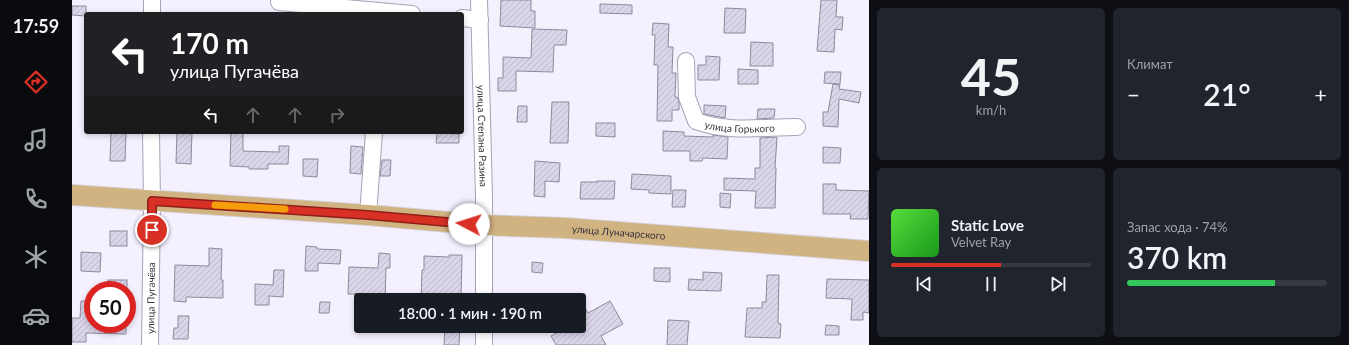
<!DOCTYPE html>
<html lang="ru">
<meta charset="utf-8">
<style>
body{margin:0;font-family:Lato,sans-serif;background:#20242c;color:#f1f3f6;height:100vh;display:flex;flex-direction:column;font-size:15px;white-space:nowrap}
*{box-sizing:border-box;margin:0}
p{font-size:13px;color:#9ea1a6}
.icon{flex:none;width:22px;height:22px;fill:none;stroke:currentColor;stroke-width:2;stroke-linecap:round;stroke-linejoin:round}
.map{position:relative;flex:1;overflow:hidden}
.sheet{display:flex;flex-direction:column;gap:8px;padding:8px;background:#0d0f14;width:480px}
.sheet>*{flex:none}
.hud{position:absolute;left:12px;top:12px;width:380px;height:122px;border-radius:4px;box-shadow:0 2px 6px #0003;background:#202124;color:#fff;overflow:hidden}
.speed{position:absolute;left:12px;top:281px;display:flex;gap:8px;font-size:20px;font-weight:700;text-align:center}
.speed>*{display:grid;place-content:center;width:52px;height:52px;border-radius:50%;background:#171b24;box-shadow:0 2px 6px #0003;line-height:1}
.speed .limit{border:6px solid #d22;background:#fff;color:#111}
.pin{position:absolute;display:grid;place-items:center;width:34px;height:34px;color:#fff;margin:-17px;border:2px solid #fff;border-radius:50%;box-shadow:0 1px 4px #0007}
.me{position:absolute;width:44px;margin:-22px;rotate:275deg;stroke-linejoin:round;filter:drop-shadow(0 0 3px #0008)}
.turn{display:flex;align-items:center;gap:14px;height:84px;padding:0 20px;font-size:18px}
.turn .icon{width:52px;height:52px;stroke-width:2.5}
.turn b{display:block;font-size:28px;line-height:34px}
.lanes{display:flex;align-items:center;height:38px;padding:0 20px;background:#0003;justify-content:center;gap:20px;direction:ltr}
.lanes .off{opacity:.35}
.big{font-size:30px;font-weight:600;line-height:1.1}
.sheet .widget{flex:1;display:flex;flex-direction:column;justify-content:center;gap:6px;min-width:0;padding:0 14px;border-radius:6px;background:#20242c}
.sheet .dial{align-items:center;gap:0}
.dial b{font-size:52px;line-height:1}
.song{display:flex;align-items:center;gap:12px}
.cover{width:48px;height:48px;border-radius:6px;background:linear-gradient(135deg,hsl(110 70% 55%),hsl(120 70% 35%))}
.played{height:4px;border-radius:2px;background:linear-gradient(90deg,#d93025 55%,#363941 55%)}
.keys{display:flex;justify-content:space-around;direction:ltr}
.heat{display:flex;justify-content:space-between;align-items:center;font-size:22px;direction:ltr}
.charge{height:6px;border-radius:3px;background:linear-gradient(90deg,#34c759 74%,#363941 0)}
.sheet .tiles{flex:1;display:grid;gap:8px;grid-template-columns:repeat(2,1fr)}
.trip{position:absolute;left:282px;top:293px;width:232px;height:40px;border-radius:4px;background:#171b24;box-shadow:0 2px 6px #0003;font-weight:600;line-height:40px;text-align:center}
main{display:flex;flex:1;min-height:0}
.tabs{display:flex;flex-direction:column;width:72px;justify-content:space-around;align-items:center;background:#090b0e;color:#9ea1a6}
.tabs .icon{width:28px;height:28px}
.tabs .selected{color:#d93025}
.tabs b{font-size:18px;color:#f1f3f6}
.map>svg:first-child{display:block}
.building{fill:url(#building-hatch);stroke:#8f899d}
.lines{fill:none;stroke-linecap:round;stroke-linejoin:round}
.minor-casing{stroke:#a7a1b6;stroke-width:18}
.major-casing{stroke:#d3d2d4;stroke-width:22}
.minor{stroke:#fff;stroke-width:16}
.major{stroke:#d1b281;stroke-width:20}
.route-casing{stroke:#8d1f18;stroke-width:10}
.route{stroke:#d93025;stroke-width:7}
.slow{stroke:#f59e0b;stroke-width:7}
.labels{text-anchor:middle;stroke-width:3;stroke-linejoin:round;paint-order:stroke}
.street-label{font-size:10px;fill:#37343d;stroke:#fff}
</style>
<main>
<nav class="tabs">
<b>17:59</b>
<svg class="icon selected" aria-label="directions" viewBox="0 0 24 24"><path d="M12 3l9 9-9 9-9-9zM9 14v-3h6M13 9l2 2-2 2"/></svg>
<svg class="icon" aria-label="music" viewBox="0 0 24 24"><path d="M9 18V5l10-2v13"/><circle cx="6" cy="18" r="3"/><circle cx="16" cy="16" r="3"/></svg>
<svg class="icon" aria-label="phone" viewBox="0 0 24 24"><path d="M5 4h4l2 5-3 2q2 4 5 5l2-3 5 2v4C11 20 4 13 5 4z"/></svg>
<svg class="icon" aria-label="climate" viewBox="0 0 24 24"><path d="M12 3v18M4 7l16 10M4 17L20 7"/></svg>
<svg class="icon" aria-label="car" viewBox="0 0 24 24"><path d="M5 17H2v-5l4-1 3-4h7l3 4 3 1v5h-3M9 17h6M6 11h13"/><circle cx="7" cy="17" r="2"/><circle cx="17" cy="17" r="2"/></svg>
</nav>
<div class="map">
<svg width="797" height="345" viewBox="0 0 797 345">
<defs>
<pattern id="building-hatch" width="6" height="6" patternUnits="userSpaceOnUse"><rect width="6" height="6" fill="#dbd5ea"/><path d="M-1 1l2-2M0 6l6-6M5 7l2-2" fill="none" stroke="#bdb7ca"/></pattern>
</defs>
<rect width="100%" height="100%" fill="#f4f0fe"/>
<g class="building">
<path d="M429 0H459V11H463V28L428 26Z"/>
<path d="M749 0H765L764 17H771L770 30 763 29 762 52 745 51Z"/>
<path d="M528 4 560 5V14L528 13Z"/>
<path d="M0 6H14V16L0 15Z"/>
<path d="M653 8 674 9 673 33H652Z"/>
<path d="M581 23 597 24 596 47H601L600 73H604L603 97H605L607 102V110H600V121H585L586 65H582L583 35H580Z"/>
<path d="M460 29 495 30 494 45H482L481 72 444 71V91H426V78H431V57L459 58Z"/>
<path d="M679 42 701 43V66H678Z"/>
<path d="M634 56 648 57 647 80H626V65H634Z"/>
<path d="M666 69 686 70V84H666Z"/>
<path d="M753 72H769L768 84 752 83Z"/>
<path d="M761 84 768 85 767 89 789 92 787 103 767 99 766 127 751 126V112H756Z"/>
<path d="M480 102H497L496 143H478Z"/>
<path d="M632 105 654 106 653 118 632 114Z"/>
<path d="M446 106H455V122H445Z"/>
<path d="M686 109H703L702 118 685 119Z"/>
<path d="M524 123H543V137L524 136Z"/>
<path d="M591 131 612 132V136L641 137V135L656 137 655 159 631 158 630 161H618V151H591Z"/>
<path d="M39 132H54L53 161H38Z"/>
<path d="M105 132H120L119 164 104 163Z"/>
<path d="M159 132H171V151L207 152V146H217L216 164H196V169H177V167L158 166Z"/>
<path d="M365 133 387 134V143H364Z"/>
<path d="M705 137 703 168H704L703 208H683L684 191 652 190V178L683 179V168H688V138Z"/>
<path d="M279 146 291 147 289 174 278 173Z"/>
<path d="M751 147 769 148 768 163H751Z"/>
<path d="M231 159H246L245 177 231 176Z"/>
<path d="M310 160H319L318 176H308Z"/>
<path d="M463 161 488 163 487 182 473 181V197L462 196Z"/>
<path d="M560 174 599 176V194L577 193V190L559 189Z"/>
<path d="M525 181H543L542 199H508L509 182H525Z"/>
<path d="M751 184H764V190L797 191 796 219H778L779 214H751Z"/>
<path d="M601 190H614L613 207H600Z"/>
<path d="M648 193 659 194 658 208 648 207Z"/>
<rect x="38" y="231" width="17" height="15"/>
<path d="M234 246 245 247V249L269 250 268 264 246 263V271H233Z"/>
<path d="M137 248 150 249 149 280H151V298L114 297V302L102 301 103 265 137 266Z"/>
<path d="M9 252 29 253 28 272 9 271Z"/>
<path d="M307 253 318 254V268H314L313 300H301V294H276L277 267 306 268Z"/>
<path d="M377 255H390L389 298H361V300H349L350 270H352V256L377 257Z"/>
<path d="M460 262 471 263 470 273 460 272Z"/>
<path d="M582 268H598V282L582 281Z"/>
<path d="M202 270H212L211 297 197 296V305H183V284L201 285Z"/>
<path d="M631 272 650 273 649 291 616 290 617 279 631 280Z"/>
<path d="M695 275H707L706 323 709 324 708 338 673 337 675 308H690V302H694Z"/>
<path d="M755 279 797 280V313L791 312V320H779L780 299 754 298Z"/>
<rect x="36" y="280" width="19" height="10"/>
<path d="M507 298 516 313 538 301 551 324 529 336 534 345H484L479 336 498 326H507Z"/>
<path d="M9 301H21V324H54V334L14 333V342H0V318H8Z"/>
<path d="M248 302H258L257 313H247Z"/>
<path d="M106 316H117L116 339H101L102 328H106Z"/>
<path d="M596 320 617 321 615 345H595Z"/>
<path d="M754 325 767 326V335H753Z"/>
<path d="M373 326H388L387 345H372Z"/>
</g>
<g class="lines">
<defs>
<g id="minor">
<path id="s1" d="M407 0 412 197V300"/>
<path d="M207 2 340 14"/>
<path d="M80 14V0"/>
<path d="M390 18 408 20"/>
<path id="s2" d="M614 61 615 97 624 121C656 133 692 127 725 127"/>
<path d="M296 215 302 132"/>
<path d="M412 326V345"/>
<path id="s3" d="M78 345 80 201 79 132"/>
</g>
<g id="major">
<path id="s4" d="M0 195 296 215 411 225 493 228 797 251"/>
</g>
</defs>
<use href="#minor" class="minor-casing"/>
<use href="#major" class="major-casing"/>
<use href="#minor" class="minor"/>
<use href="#major" class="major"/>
</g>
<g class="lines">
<defs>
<path id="route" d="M80 230V201L296 215 397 224"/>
</defs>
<use href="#route" class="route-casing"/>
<use href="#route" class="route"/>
<path class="slow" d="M143 205 213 209"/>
</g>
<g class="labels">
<g class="street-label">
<text dy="4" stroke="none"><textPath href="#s2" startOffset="106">улица Горького</textPath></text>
<text dy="4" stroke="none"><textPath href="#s1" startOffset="136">улица Степана Разина</textPath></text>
<text dy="4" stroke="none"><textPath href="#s4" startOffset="548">улица Луначарского</textPath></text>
<text dy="4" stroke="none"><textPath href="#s3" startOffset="47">улица Пугачёва</textPath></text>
</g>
</g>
</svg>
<div class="speed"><div class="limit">50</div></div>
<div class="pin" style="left:80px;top:230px;background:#d93025"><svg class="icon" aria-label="arrive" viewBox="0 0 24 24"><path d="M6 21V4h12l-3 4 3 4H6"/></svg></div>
<svg class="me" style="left:397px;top:224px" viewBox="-20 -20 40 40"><circle r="19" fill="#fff"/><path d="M0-13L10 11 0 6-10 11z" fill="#d93025"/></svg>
<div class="trip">18:00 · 1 мин · 190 m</div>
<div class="hud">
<div class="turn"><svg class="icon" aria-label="left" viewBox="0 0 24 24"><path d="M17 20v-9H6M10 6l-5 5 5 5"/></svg><div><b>170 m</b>улица Пугачёва</div></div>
<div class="lanes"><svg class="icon" aria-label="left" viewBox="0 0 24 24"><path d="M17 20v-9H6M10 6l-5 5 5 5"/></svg><svg class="icon off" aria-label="ahead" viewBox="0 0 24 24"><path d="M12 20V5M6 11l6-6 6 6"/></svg><svg class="icon off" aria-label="ahead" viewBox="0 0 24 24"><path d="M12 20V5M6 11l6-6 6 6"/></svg><svg class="icon off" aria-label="right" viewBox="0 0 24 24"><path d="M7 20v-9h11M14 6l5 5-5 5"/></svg></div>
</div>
</div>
<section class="sheet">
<div class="tiles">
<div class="widget dial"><b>45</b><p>km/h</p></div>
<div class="widget"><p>Климат</p>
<div class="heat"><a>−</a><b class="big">21°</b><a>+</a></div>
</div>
<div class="widget">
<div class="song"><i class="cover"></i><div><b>Static Love</b><p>Velvet Ray</p></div></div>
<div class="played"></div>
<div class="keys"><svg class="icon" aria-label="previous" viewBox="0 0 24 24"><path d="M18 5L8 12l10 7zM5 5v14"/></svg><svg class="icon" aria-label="pause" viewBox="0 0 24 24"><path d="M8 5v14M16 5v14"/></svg><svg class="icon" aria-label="next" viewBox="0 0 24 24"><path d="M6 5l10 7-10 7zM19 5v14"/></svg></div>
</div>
<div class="widget"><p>Запас хода · 74%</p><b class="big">370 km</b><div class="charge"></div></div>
</div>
</section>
</main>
